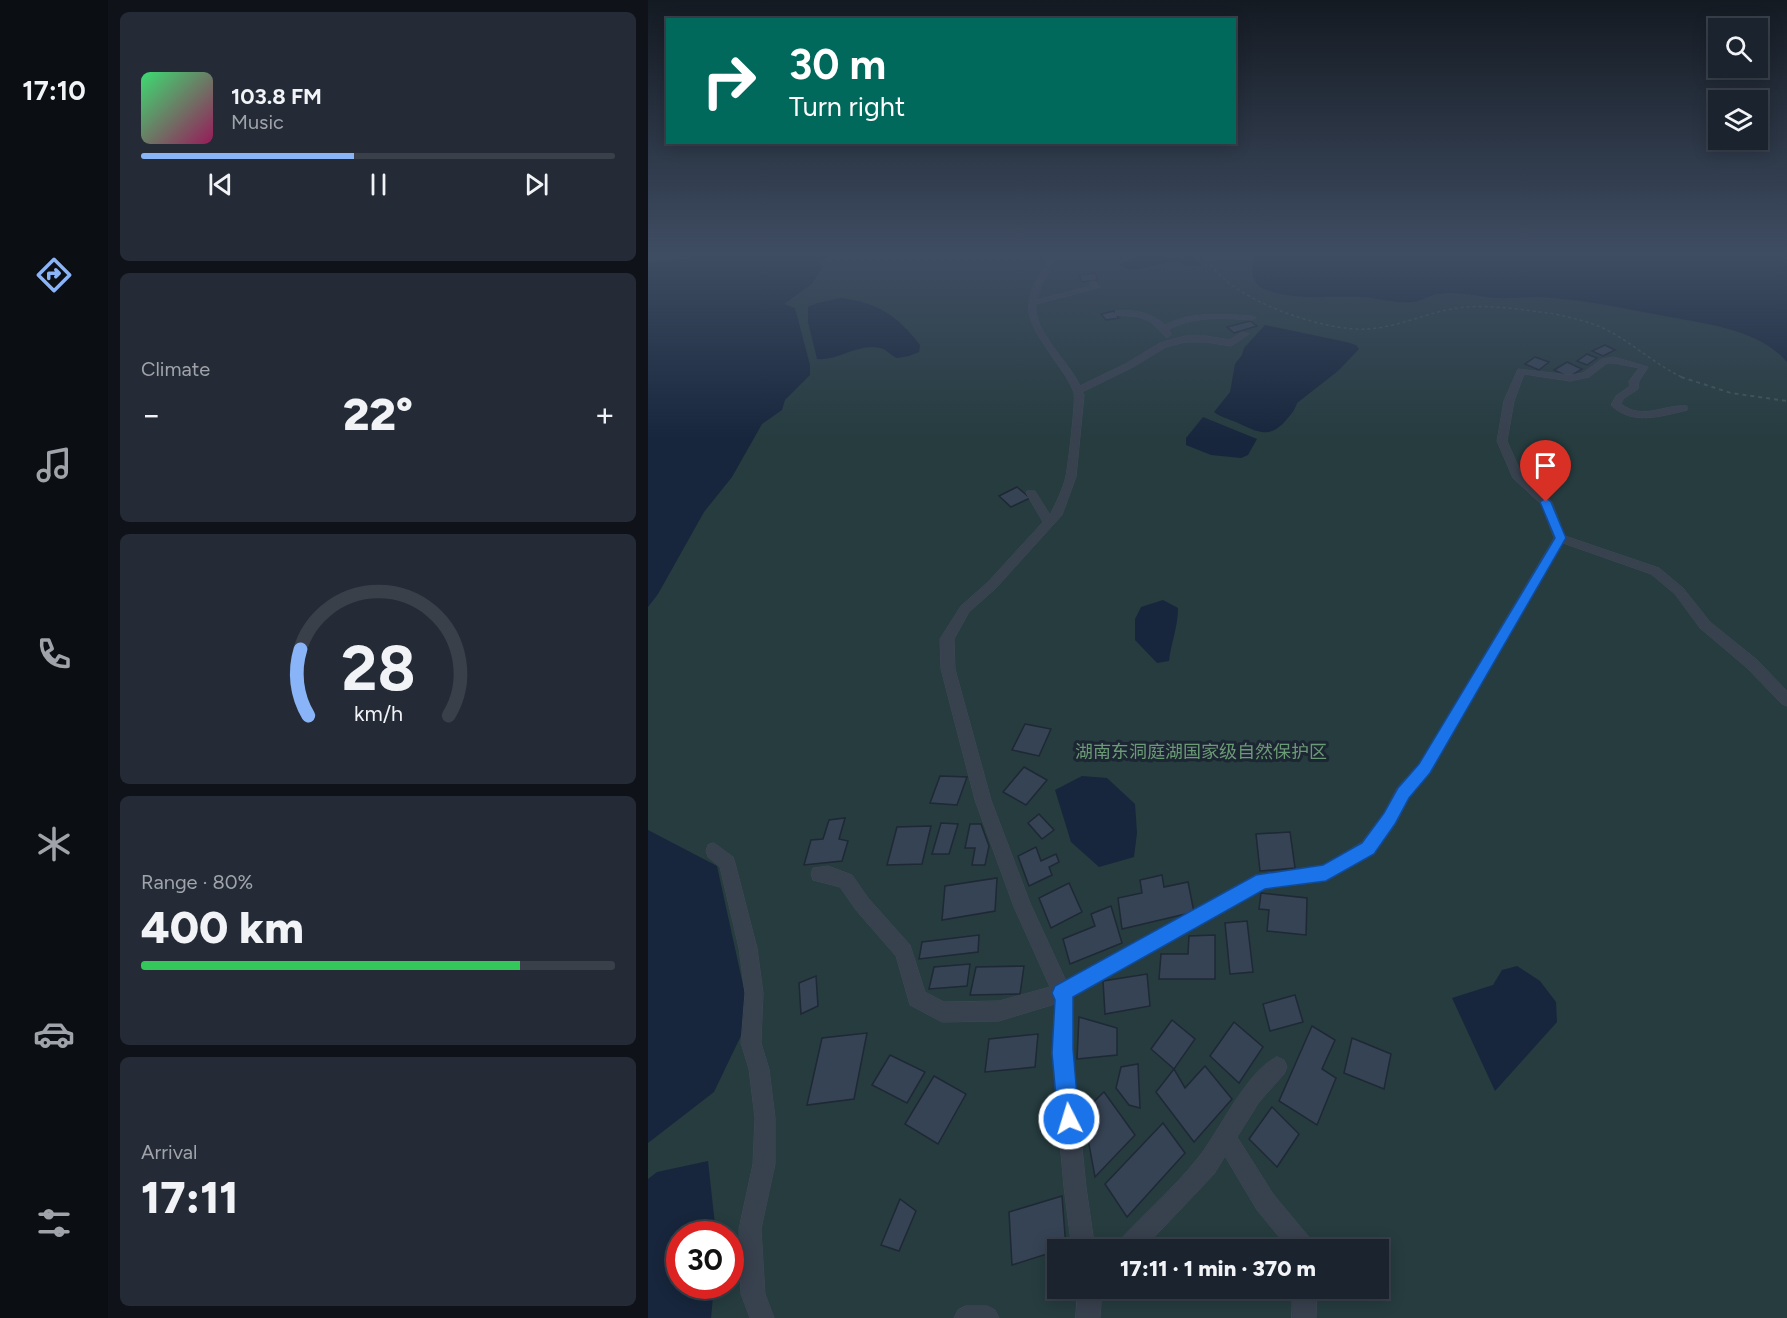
<!DOCTYPE html>
<meta charset="utf-8">
<style>
body{margin:0;font-family:Figtree,"Noto Sans SC",sans-serif;background:#242b36;color:#f1f3f6;height:100vh;display:flex;flex-direction:column;font-size:22px;white-space:nowrap}
*{box-sizing:border-box;margin:0}
p{font-size:20px;color:#a0a4aa}
.icon{flex:none;width:33px;height:33px;fill:none;stroke:currentColor;stroke-width:2;stroke-linecap:round;stroke-linejoin:round}
.map{position:relative;flex:1;overflow:hidden}
.sheet{display:flex;flex-direction:column;gap:12px;padding:12px;background:#0f1319;width:540px}
.sheet>*{flex:none}
.top-card{position:absolute;left:18px;top:18px;width:570px;height:126px;border-radius:0px;box-shadow:0 3px 15px #0003,0 0 0 2px #39404a;background:#00695c;color:#fff;overflow:hidden}
.controls{position:absolute;left:1060px;top:18px;display:grid;gap:12px}
.controls a{display:grid;place-items:center;width:60px;height:60px;border-radius:0px;background:#1b232e;box-shadow:0 3px 15px #0003,0 0 0 2px #39404a;font-size:30px}
.speed{position:absolute;left:18px;top:1221px;display:flex;gap:12px;font-size:30px;font-weight:700;text-align:center}
.speed>*{display:grid;place-content:center;width:78px;height:78px;border-radius:50%;background:#1b232e;box-shadow:0 3px 15px #0003,0 0 0 2px #39404a;line-height:1}
.speed .limit{border:9px solid #d22;background:#fff;color:#111}
.pin{position:absolute;display:grid;place-items:center;width:51px;height:51px;color:#fff;margin:-62px -26px;border-radius:50% 50% 50% 0;rotate:-45deg;box-shadow:0 0 6px #0007}
.pin .icon{rotate:45deg}
.me{position:absolute;width:66px;margin:-33px;rotate:355deg;stroke-linejoin:round;filter:drop-shadow(0 0 4px #0008)}
.turn{display:flex;align-items:center;gap:21px;height:126px;padding:0 24px;font-size:27px}
.turn .icon{width:78px;height:78px;stroke-width:2.5}
.turn b{display:block;font-size:42px;line-height:51px}
.big{font-size:45px;font-weight:800;line-height:1.1}
.sheet .widget{flex:1;display:flex;flex-direction:column;justify-content:center;gap:9px;min-width:0;padding:0 21px;border-radius:9px;background:#242b36}
.sheet .dial{align-items:center;gap:0}
.dial svg{height:156px;overflow:visible;fill:none;stroke:#39404a;stroke-width:7;stroke-linecap:round;text-anchor:middle}
.dial text{fill:#f1f3f6;stroke:none}
.song{display:flex;align-items:center;gap:18px}
.cover{width:72px;height:72px;border-radius:9px;background:linear-gradient(135deg,hsl(140 70% 55%),hsl(330 70% 35%))}
.played{height:6px;border-radius:3px;background:linear-gradient(90deg,#8ab4f8 45%,#39404a 45%)}
.keys{display:flex;justify-content:space-around;direction:ltr}
.heat{display:flex;justify-content:space-between;align-items:center;font-size:33px;direction:ltr}
.charge{height:9px;border-radius:4px;background:linear-gradient(90deg,#34c759 80%,#39404a 0)}
.trip{position:absolute;left:399px;top:1239px;width:342px;height:60px;border-radius:0px;background:#1b232e;box-shadow:0 3px 15px #0003,0 0 0 2px #39404a;font-weight:800;line-height:60px;text-align:center}
main{display:flex;flex:1;min-height:0}
.tabs{display:flex;flex-direction:column;width:108px;justify-content:space-around;align-items:center;background:#0b0e12;color:#a0a4aa}
.tabs .icon{width:42px;height:42px}
.tabs .on{color:#8ab4f8}
.tabs b{font-size:27px;color:#f1f3f6}
.map>svg:first-child{display:block}
.green{fill:#263c3f;fill-rule:evenodd}
.water{fill:#17263c}
.building{fill:#364354;stroke:#1f2835;stroke-width:1.5}
.lines{fill:none;stroke-linecap:round;stroke-linejoin:round}
.minor-casing{stroke:#414a57;stroke-width:1}
.path-far1{stroke:#3f5557;stroke-width:1.5;stroke-dasharray:3 3;stroke-linecap:butt}
.path{stroke:#3f5557;stroke-width:2;stroke-dasharray:4 4;stroke-linecap:butt}
.minor{fill:#38414e;fill-rule:evenodd}
.route{fill:#1a73e8;stroke:#114b97;stroke-width:1.5}
.labels{text-anchor:middle;stroke-width:6;stroke-linejoin:round;paint-order:stroke}
.park-label{font-size:18px;fill:#6b9a76;stroke:#1d2633}
</style>
<main>
<nav class="tabs">
<b>17:10</b>
<svg class="icon on" aria-label="directions" viewBox="0 0 24 24"><path d="M12 3l9 9-9 9-9-9zM9 14v-3h6M13 9l2 2-2 2"/></svg>
<svg class="icon" aria-label="music" viewBox="0 0 24 24"><path d="M9 18V5l10-2v13"/><circle cx="6" cy="18" r="3"/><circle cx="16" cy="16" r="3"/></svg>
<svg class="icon" aria-label="phone" viewBox="0 0 24 24"><path d="M5 4h4l2 5-3 2q2 4 5 5l2-3 5 2v4C11 20 4 13 5 4z"/></svg>
<svg class="icon" aria-label="climate" viewBox="0 0 24 24"><path d="M12 3v18M4 7l16 10M4 17L20 7"/></svg>
<svg class="icon" aria-label="car" viewBox="0 0 24 24"><path d="M5 17H2v-5l4-1 3-4h7l3 4 3 1v5h-3M9 17h6M6 11h13"/><circle cx="7" cy="17" r="2"/><circle cx="17" cy="17" r="2"/></svg>
<svg class="icon" aria-label="filters" viewBox="0 0 24 24"><path d="M4 7h16M4 17h16"/><circle cx="9" cy="7" r="2"/><circle cx="15" cy="17" r="2"/></svg>
</nav>
<section class="sheet">
<div class="widget">
<div class="song"><i class="cover"></i><div><b>103.8 FM</b><p>Music</p></div></div>
<div class="played"></div>
<div class="keys"><svg class="icon" aria-label="previous" viewBox="0 0 24 24"><path d="M18 5L8 12l10 7zM5 5v14"/></svg><svg class="icon" aria-label="pause" viewBox="0 0 24 24"><path d="M8 5v14M16 5v14"/></svg><svg class="icon" aria-label="next" viewBox="0 0 24 24"><path d="M6 5l10 7-10 7zM19 5v14"/></svg></div>
</div>
<div class="widget"><p>Climate</p>
<div class="heat"><a>−</a><b class="big">22°</b><a>+</a></div>
</div>
<div class="widget dial"><svg viewBox="0 0 100 80">
<path d="M14 69A42 42 0 1 1 86 69"/>
<path d="M14 69A42 42 0 0 1 10 35" stroke="#8ab4f8"/>
<text x="50" y="56" font-size="32" font-weight="700">28</text>
<text x="50" y="72" font-size="11">km/h</text>
</svg></div>
<div class="widget"><p>Range · 80%</p><b class="big">400 km</b><div class="charge"></div></div>
<div class="widget"><p>Arrival</p><b class="big">17:11</b></div>
</section>
<div class="map">
<svg width="1139" height="1318" viewBox="0 0 1139 1318">
<rect width="100%" height="100%" fill="#242f3e"/>
<path class="green" d="M0 254H1139V1318H0ZM32 1234H82V1286H32ZM410 1250H730V1288H410Z"/>
<g class="water">
<path d="M57 254H181V257L171 260 174 268 164 284 136 304 147 308 162 365V375L137 400 134 410 114 424 84 477 56 512 10 594 0 607V262L33 260Z"/>
<path d="M493 254H543L554 265C543 269 537 263 526 263 506 262 490 276 471 265Z"/>
<path d="M609 254H1123L1139 259V362C1112 330 1060 324 1022 317 983 310 944 301 905 298 886 296 868 299 850 298 831 297 811 291 791 294 782 295 774 301 765 302 747 304 728 297 710 297 680 296 644 301 616 289 602 283 602 266 609 254Z"/>
<path d="M193 298C230 303 249 315 272 345L271 352 261 356 249 358C242 355 238 349 232 348 210 343 191 361 169 359L160 322V307L169 303Z"/>
<path d="M617 325 698 342 708 345 711 349 690 371 649 403C647 410 644 413 639 419 622 440 609 432 588 422 581 419 572 417 566 412L582 392 587 364 594 355 596 348Z"/>
<path d="M555 417 609 439 600 455 593 458 563 455 538 445V438Z"/>
<path d="M515 600 530 608C530 627 523 643 521 661L509 663 487 640V619L493 607Z"/>
<path d="M434 776 459 778 487 804 489 833 486 857 451 867 423 842 407 790Z"/>
<path d="M0 830 69 866 102 1017 66 1092 0 1143Z"/>
<path d="M869 966 892 981 908 1002 909 1022 847 1091 804 998 845 985 854 970Z"/>
<path d="M60 1161 68 1234H32V1286H66L63 1318H0V1179L9 1172Z"/>
</g>
<g class="building">
<path d="M447 273 450 280 434 282 431 275Z"/>
<path d="M466 311 471 318 458 320 453 314Z"/>
<path d="M602 321 609 326 586 333 579 327Z"/>
<path d="M957 345 967 350 955 356 944 351Z"/>
<path d="M939 354 949 358 939 365 929 361Z"/>
<path d="M887 357 901 362 891 370 877 364Z"/>
<path d="M919 362 934 369 921 377 906 370Z"/>
<path d="M369 487 382 498 363 507 351 496Z"/>
<path d="M377 724 403 729 391 756 364 750Z"/>
<path d="M376 767 399 780 378 805 355 792Z"/>
<path d="M292 776 319 777 309 805 282 803Z"/>
<path d="M391 814 406 830 394 839 380 823Z"/>
<path d="M197 818 191 839 200 841 194 861 156 865 163 840 175 839 181 820Z"/>
<path d="M293 823 310 824 301 854H284Z"/>
<path d="M322 824H333L341 846 337 865H324L327 848H317Z"/>
<path d="M283 826 274 864 239 865 249 827Z"/>
<path d="M642 832 647 868 612 871 608 834Z"/>
<path d="M388 847 393 861 408 854 411 862 401 867 404 875 381 886 370 856Z"/>
<path d="M514 875 516 887 540 882 546 912 474 929 470 898 494 893 492 880Z"/>
<path d="M349 878 347 911 294 920 297 886Z"/>
<path d="M421 883 434 912 403 928 391 898Z"/>
<path d="M613 893 659 898 658 935 619 931 621 910 611 909Z"/>
<path d="M463 906 474 943 422 964 415 939 447 926 443 914Z"/>
<path d="M599 921 605 972 582 974 577 923Z"/>
<path d="M331 935 330 952 271 959 274 942Z"/>
<path d="M567 935V979H511L513 954H540L541 936Z"/>
<path d="M322 964 319 986 281 989 286 967Z"/>
<path d="M376 966 372 994 322 995 328 967Z"/>
<path d="M499 974 502 1006 457 1014 455 981Z"/>
<path d="M168 976 170 1006 153 1014 151 983Z"/>
<path d="M647 995 655 1022 622 1031 615 1004Z"/>
<path d="M431 1017 469 1028V1055L429 1059Z"/>
<path d="M524 1020 547 1039 526 1069 503 1049Z"/>
<path d="M586 1022 615 1047 591 1083 562 1056Z"/>
<path d="M664 1026 687 1040 674 1069 688 1078 669 1125 631 1101Z"/>
<path d="M219 1033 206 1099 159 1105 174 1038Z"/>
<path d="M390 1034 387 1067 337 1072 341 1039Z"/>
<path d="M704 1038 743 1054 736 1089 696 1073Z"/>
<path d="M242 1055 277 1072 259 1103 224 1085Z"/>
<path d="M490 1064 492 1108 481 1105 468 1088 473 1067Z"/>
<path d="M557 1066 584 1099 546 1142 508 1092 526 1069 537 1088Z"/>
<path d="M286 1076 318 1094 290 1144 257 1124Z"/>
<path d="M456 1092 487 1135 447 1177 435 1112Z"/>
<path d="M624 1107 651 1134 629 1167 601 1139Z"/>
<path d="M515 1123 537 1153 479 1217 457 1184Z"/>
<path d="M414 1196 418 1248 364 1265 361 1212Z"/>
<path d="M252 1199 268 1211 251 1251 233 1245Z"/>
</g>
<g class="lines">
<defs>
<g id="minor">
<path d="M404 254H411L396 280 388 300 444 286 441 283 445 281 453 287 388 304C385 332 421 361 432 386L479 363 512 343 537 336H558L582 340 594 332 601 334 583 346 558 342H537L518 347 485 367 434 392 436 395 428 477 414 515 348 588 321 612 306 639 307 669 343 800 382 903 418 981 608 875 676 865 714 842 736 813 749 788 772 763 906 538 893 504 865 478 849 441 856 401 870 369 922 375 935 373 954 359 966 357 1000 367 991 381 990 389 975 399 973 404C995 421 1016 404 1039 406V410C1014 416 984 426 963 405L968 396 982 386 981 381 991 368 966 363H959L941 377 922 381 876 374 866 401 859 441 874 475 904 502 917 536 1011 568 1035 588 1062 622 1108 659 1139 691V706L1134 704 1098 667 1052 628 1027 594 1003 574 915 543 782 773 761 798 748 823 726 854 678 881 616 889 425 997 424 1049 438 1187 447 1250H424L416 1187 404 1053 407 1004 351 1021 294 1022 262 1005 248 956 208 910 192 887 165 880 163 874 165 868 180 866 204 875 220 898 262 945 277 992 296 1002 351 1001 402 987 366 907 327 800 293 669 292 639 313 606 340 582 395 522 378 493 379 491H387L402 515C408 503 415 489 418 476 420 465 428 401 426 393 422 381 414 371 407 361 373 310 371 308 404 254Z"/>
<path d="M468 311C485 309 505 313 517 325 545 311 574 314 604 316L608 318 604 320C575 318 548 316 521 329L523 335 519 338 503 322 491 317 468 315Z"/>
<path d="M66 843 85 857 87 863 109 948 115 993 113 1043 121 1069 127 1118V1164L113 1229 117 1294 126 1318H102L93 1294 91 1229 105 1164 107 1118 101 1069 93 1043 97 993 91 948 72 867 60 857 58 851 60 845Z"/>
<path d="M629 1057 636 1060 639 1067 636 1074 611 1102 589 1137 625 1194 665 1242 668 1250H642L609 1210 577 1156 566 1174 494 1250H467L470 1242C496 1214 526 1188 550 1158 571 1132 599 1070 629 1057Z"/>
<path d="M430 1288H454L452 1318H428Z"/>
<path d="M645 1288H669L668 1318H644Z"/>
<path d="M318 1306H339L347 1310 351 1318H306L310 1310Z"/>
</g>
</defs>
<use href="#minor" class="minor-casing"/>
<path class="path-far1" d="M557 254C574 298 676 332 719 329 753 327 784 310 817 307 846 305 878 310 907 314 925 318 943 322 959 330 986 344 1009 366 1036 378"/>
<path class="path" d="M1033 377 1083 393 1139 401"/>
<use href="#minor" class="minor"/>
</g>
<linearGradient id="sky" x2="0" y2="1"><stop stop-color="#141a22"/><stop offset="0.58" stop-color="#3f4d63"/><stop offset="1" stop-color="#3f4d63" stop-opacity="0"/></linearGradient>
<rect width="1139" height="439" fill="url(#sky)"/>
<path class="route" d="M898 498 903 502 918 538 782 773 761 798 747 824 726 854 678 881 617 889 425 997V1049L431 1119 428 1126 421 1129 413 1126 410 1119 404 1053 407 1000 404 993 407 986 608 875 675 865 714 843 736 813 750 788 771 764 907 538 892 502Z"/>
<g class="labels">
<g class="park-label">
<text x="553" y="758">湖南东洞庭湖国家级自然保护区</text>
</g>
</g>
</svg>
<div class="controls">
<a><svg class="icon" aria-label="search" viewBox="0 0 24 24"><circle cx="10" cy="10" r="6"/><path d="M15 15l6 6"/></svg></a>
<a><svg class="icon" aria-label="layers" viewBox="0 0 24 24"><path d="M12 4l9 5-9 5-9-5zM3 14l9 5 9-5"/></svg></a>
</div>
<div class="speed"><div class="limit">30</div></div>
<div class="pin" style="left:898px;top:502px;background:#d93025"><svg class="icon" aria-label="arrive" viewBox="0 0 24 24"><path d="M6 21V4h12l-3 4 3 4H6"/></svg></div>
<svg class="me" style="left:421px;top:1119px" viewBox="-20 -20 40 40"><circle r="17" fill="#1a73e8" stroke="#fff" stroke-width="3"/><path d="M0-11L8 9 0 5-8 9z" fill="#fff"/></svg>
<div class="trip">17:11 · 1 min · 370 m</div>
<div class="top-card">
<div class="turn"><svg class="icon" aria-label="right" viewBox="0 0 24 24"><path d="M7 20v-9h11M14 6l5 5-5 5"/></svg><div><b>30 m</b>Turn right</div></div>
</div>
</div>
</main>
